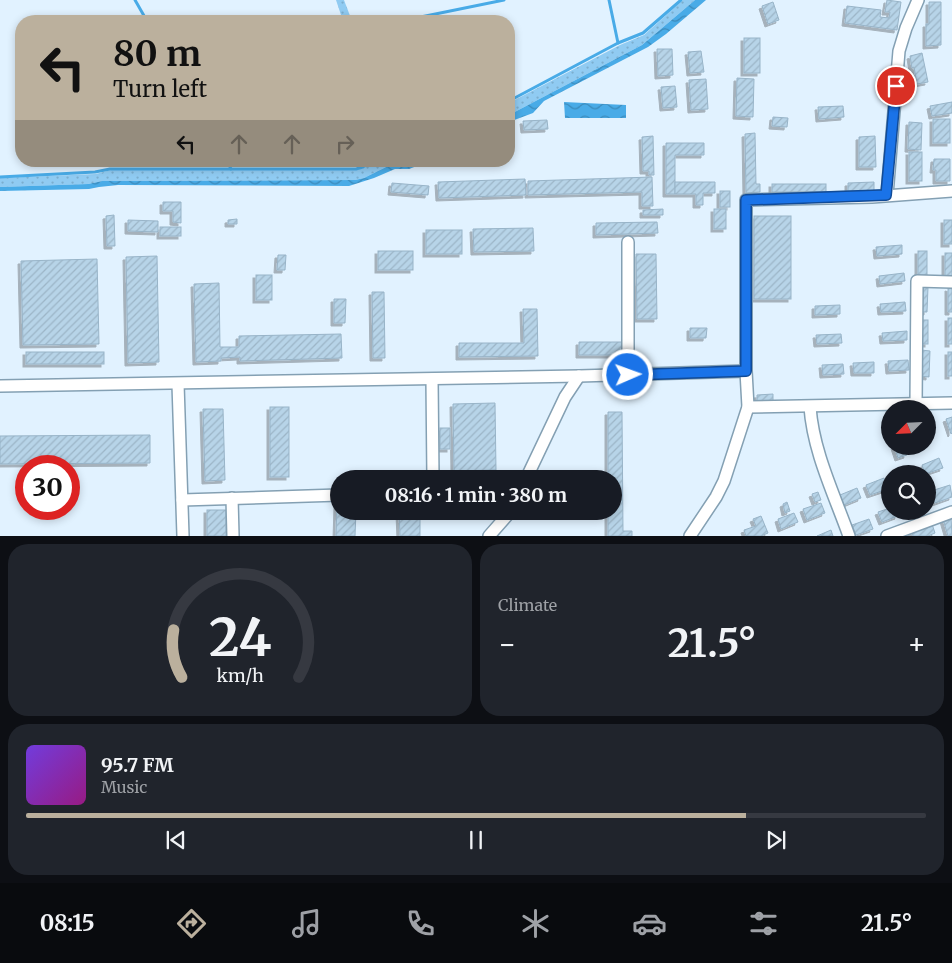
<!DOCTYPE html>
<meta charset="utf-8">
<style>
body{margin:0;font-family:Merriweather,serif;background:#20242c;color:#f1f3f6;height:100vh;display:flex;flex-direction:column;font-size:19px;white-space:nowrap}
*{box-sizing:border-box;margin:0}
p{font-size:16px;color:#9ea1a6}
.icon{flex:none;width:28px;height:28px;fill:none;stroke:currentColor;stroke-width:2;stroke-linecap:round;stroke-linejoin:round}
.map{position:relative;height:536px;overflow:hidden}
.details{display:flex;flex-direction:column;gap:8px;padding:8px;background:#0d0f14;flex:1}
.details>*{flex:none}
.top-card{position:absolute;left:15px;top:15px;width:500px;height:152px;border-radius:20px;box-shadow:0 2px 8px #0003;background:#bbb09d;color:#111;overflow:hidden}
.needle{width:32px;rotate:246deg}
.fabs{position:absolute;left:881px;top:400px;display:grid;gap:10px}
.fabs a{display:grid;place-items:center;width:55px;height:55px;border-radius:50%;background:#171b24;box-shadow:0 2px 8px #0003;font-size:25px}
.speed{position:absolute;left:15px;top:455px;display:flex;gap:10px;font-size:25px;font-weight:700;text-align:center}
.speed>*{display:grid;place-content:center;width:65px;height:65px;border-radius:50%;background:#171b24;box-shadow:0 2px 8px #0003;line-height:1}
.speed .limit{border:8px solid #d22;background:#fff;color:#111}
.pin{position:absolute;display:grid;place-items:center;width:42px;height:42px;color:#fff;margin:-21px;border:2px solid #fff;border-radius:50%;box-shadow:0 1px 5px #0007}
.me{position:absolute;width:55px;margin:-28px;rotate:88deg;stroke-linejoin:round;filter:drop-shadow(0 0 4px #0008)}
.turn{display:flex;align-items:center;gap:18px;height:105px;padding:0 15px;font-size:22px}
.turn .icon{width:65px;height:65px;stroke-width:2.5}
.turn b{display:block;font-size:35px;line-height:42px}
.lanes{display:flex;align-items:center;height:48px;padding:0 15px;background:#0003;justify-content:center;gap:25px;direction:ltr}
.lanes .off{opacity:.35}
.big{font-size:38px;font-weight:700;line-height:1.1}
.details .widget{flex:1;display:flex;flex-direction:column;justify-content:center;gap:8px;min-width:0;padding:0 18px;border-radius:20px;background:#20242c}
.details .dial{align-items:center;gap:0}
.dial svg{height:130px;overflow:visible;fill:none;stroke:#363941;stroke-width:7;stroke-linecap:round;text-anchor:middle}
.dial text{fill:#f1f3f6;stroke:none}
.song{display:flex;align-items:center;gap:15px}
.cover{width:60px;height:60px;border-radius:8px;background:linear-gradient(135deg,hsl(260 70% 55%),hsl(310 70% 35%))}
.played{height:5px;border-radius:2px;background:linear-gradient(90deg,#bbb09d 80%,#363941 80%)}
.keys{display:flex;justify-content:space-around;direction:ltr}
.heat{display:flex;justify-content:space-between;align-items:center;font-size:28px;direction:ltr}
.details .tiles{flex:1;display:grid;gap:8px;grid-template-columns:1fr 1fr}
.widget:last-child{grid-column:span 2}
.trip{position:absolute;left:330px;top:470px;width:292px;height:50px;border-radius:25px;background:#171b24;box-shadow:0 2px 8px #0003;font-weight:700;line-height:50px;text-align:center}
.tabs{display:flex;height:80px;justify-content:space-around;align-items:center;background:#090b0e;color:#9ea1a6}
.tabs .icon{width:35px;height:35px}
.tabs .current{color:#bbb09d}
.tabs b{font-size:22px;color:#f1f3f6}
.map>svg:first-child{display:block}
.green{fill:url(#green-dots)}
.water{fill:url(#water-waves)}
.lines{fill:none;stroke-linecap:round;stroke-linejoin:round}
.stream{stroke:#49abe7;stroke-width:3}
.building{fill:url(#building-hatch);stroke:#98b4c8;filter:url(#shadow)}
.minor-casing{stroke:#84a0b3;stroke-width:14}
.minor{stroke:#fff;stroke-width:11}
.route-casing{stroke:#114b97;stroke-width:12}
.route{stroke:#1a73e8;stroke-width:9}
</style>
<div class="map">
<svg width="952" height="536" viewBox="0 0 952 536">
<defs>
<pattern id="green-dots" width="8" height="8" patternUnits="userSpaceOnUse" patternTransform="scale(1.25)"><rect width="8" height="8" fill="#90cbf2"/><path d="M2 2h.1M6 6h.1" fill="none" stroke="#7baecf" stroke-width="1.8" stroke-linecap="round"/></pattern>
<pattern id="water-waves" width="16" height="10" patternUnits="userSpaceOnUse" patternTransform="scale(1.25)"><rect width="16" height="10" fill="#49abe7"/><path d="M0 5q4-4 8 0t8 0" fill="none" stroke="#3b8abb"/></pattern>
<pattern id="building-hatch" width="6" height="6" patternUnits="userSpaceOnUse" patternTransform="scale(1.25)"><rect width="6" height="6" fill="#b7d4e8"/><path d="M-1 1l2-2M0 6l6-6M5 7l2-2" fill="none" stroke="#9cb5c7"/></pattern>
<filter id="shadow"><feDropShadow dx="-3" dy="3" stdDeviation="0" flood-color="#0004"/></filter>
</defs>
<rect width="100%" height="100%" fill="#e1f2ff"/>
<g class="green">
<path d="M336 0H344L352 21H343Z"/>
<path d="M683 0H695L642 45 509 115V103L620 45 644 35Z"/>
<path d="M374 161H407L388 166 364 178 355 180 102 181 88 184 0 187V178L96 174 111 170H356L364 168Z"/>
</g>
<g class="water">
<path d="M695 0H706L666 34 648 47 544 101 533 113 509 122V115L642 45Z"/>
<path d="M564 102 626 105V118H565Z"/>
<path d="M407 161H430L409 169H395L374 178 349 186 118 185 99 187 89 189 0 191V187L88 184 102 181 355 180 364 178 388 166Z"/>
</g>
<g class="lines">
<g class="stream">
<path d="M135 0 147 21"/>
<path d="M609 0 618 43"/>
<path d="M401 21 504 0"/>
<path d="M509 101 618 43 643 33 681 0"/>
<path d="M227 161 231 169"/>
<path d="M0 177 95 172 110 169H356L363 167 371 161"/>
</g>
</g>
<g class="building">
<path d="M887 0 901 2 897 30 845 23 847 6 881 10 880 17 889 18 890 12H885Z"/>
<path d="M773 2 779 20 768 24 762 6Z"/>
<path d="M929 2H941V45L926 46V24H929Z"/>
<rect x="744" y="38" width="16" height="35"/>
<path d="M657 49H672L673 75 658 76Z"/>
<path d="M701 51 704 72 690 73 688 52Z"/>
<path d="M922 53 928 82 917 84 914 67 912 68 910 56Z"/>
<path d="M737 78 754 79 753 117 736 116Z"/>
<path d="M706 79 708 109 691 110 689 80Z"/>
<path d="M675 86 677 107 663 108 661 87Z"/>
<path d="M952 102V113L932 116 930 106Z"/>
<path d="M843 106 844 117 819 119 818 107Z"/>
<path d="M773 117 788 118 787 127 772 126Z"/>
<rect x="933" y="119" width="17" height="24"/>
<path d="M547 120 548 129 524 130 523 121Z"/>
<path d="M909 122 922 123 921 150 908 149Z"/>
<path d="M755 133 756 184H760V192L746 193 745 134Z"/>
<path d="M653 136 654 175H649V171H643L642 137Z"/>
<path d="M875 136 876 167H859V137Z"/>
<path d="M666 143H704V155H675V194H666Z"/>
<rect x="909" y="152" width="13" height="29"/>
<path d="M934 159H950V181H936V170H933Z"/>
<path d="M652 177 653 206H642V192L528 195V181Z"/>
<path d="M525 179 526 195 439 198 438 182Z"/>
<path d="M675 182H715V193H703V205H696V194H675Z"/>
<path d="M874 182V191L848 192V183Z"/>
<path d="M392 183 429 186 428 195 391 192Z"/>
<rect x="772" y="184" width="54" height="8"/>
<rect x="720" y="191" width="10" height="16"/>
<path d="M163 202H181V223L173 222V211H163Z"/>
<path d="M663 209V215H643V210Z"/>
<rect x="714" y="209" width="12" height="20"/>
<path d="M114 215 115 246H107L106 216Z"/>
<rect x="754" y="216" width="37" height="83"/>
<path d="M237 219V224H228V220Z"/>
<path d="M128 220 158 221V232L128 231Z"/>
<rect x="944" y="220" width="8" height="24"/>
<path d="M657 222 658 233 596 235V223Z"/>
<rect x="160" y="227" width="21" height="9"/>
<path d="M533 228 534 251 474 252 473 229Z"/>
<rect x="426" y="230" width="36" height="24"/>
<path d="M902 245V254L877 256 876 247Z"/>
<rect x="378" y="251" width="35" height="19"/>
<rect x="918" y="251" width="9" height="25"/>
<rect x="945" y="253" width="7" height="23"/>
<path d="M636 254H656L657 319H637Z"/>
<path d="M278 255H286L285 270H277Z"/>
<path d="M157 256 159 362 128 363 126 257Z"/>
<path d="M97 259 99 344 23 345 21 261Z"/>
<path d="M904 273 905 281 880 284 879 276Z"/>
<rect x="256" y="275" width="16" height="25"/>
<path d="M219 283 220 347H239V336L341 334 342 358 240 361V357L221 358V361L196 362 194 284Z"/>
<path d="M920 287H928L927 312H919Z"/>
<path d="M948 288 952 289V312H948Z"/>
<path d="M372 292H384L385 358H373Z"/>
<path d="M334 299H346L345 323H334Z"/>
<path d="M905 302 906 311 881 312 880 304Z"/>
<path d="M840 305V314L815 315V306Z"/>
<path d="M523 309H537L538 356 459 357V343H524Z"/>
<rect x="948" y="318" width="4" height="26"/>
<rect x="920" y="320" width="8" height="24"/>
<path d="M690 328H707L706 338H690Z"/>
<path d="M907 331V340L883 341 882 333Z"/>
<path d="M841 334 842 343 817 344 816 335Z"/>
<path d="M579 342H623V361H615V355H579Z"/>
<path d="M921 350 930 351 929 377 920 376Z"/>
<rect x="26" y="352" width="78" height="12"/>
<rect x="948" y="352" width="4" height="24"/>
<path d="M908 360 909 370 889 371 888 361Z"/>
<path d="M874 362V373H854L853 363Z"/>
<path d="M843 364 844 374 823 375 822 365Z"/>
<path d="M773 394V403L757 404V395Z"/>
<path d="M495 403 496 470 454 471 453 404Z"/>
<rect x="270" y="407" width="19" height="70"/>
<path d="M203 409H223L225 480 205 481Z"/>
<path d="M608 412H622L623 531H632V536H608V511H614V479H608Z"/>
<path d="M952 417V433L951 434 946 419Z"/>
<rect x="440" y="428" width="10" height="21"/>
<path d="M150 435V463L0 464V436Z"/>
<path d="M894 446H904L907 455 898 458Z"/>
<path d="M939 458 943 468 925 474 922 465Z"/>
<path d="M912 468 914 474H896Z"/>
<path d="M884 478 888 489 870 495 866 485Z"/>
<path d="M950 485 952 497 935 503 931 491Z"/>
<path d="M857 488 861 498 844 505 840 495Z"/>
<path d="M818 492 821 500 815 502 812 494Z"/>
<path d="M787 502 790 511 785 513 783 504Z"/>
<path d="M821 503 825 513 807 520 803 509Z"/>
<path d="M337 504H339V511H356L355 536H336Z"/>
<path d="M890 508V511H896L898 516 882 522 878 512Z"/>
<rect x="207" y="510" width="19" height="26"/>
<path d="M399 511H420V536H400Z"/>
<path d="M794 513 798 522 781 529 778 519Z"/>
<path d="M761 516 768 533 761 536H746L744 530 756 526 753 519Z"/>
<path d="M951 517 952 536H948L943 519Z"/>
<path d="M869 519 873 529 856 535 852 525Z"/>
<path d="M932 524 935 533 928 536H913L911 531Z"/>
<path d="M831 530 833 536H817Z"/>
</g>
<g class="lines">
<defs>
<g id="minor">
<path d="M887 195 899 51 906 28 918 0"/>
<path d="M628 242V375"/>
<path d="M432 379 433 479"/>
<path d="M178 384 183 536"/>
<path d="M0 386 579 376 746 371"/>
<path d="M916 404 917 281 952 282"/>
<path d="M748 407 952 403"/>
<path d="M810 407C813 451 834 494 849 536"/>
<path d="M526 479 565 397 579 376"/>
<path d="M232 498 233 536"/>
<path d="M182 500 339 495"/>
<path d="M489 536 511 511"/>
<path d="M690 536 716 497 724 481 748 407 746 371V200L872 197 952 191"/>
<path d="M887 536 952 512"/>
</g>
</defs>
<use href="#minor" class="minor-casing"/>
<use href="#minor" class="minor"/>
</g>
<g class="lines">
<defs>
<path id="route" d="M628 375 746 371V200L886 195 896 86"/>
</defs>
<use href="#route" class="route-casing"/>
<use href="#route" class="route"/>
</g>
</svg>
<div class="fabs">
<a><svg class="needle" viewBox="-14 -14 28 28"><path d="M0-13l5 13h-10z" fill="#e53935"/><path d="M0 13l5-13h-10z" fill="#9ea1a6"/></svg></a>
<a><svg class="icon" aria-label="search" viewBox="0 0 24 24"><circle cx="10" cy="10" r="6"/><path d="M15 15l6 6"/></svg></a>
</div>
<div class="speed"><div class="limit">30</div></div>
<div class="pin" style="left:896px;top:86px;background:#d93025"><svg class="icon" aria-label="arrive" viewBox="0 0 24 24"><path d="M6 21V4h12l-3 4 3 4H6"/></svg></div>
<svg class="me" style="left:628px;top:375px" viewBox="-20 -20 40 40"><circle r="17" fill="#1a73e8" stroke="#fff" stroke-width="3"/><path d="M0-11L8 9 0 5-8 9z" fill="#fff"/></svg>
<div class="trip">08:16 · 1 min · 380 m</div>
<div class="top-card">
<div class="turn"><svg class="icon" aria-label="left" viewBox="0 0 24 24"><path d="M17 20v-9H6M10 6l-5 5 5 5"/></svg><div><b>80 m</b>Turn left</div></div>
<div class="lanes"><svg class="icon" aria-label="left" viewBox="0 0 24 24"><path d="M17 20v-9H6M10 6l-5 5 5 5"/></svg><svg class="icon off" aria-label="ahead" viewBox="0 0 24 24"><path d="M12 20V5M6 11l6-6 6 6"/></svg><svg class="icon off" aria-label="ahead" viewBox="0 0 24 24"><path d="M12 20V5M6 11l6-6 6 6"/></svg><svg class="icon off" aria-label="right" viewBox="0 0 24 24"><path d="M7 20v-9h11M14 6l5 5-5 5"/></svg></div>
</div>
</div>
<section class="details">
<div class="tiles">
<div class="widget dial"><svg viewBox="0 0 100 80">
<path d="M14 69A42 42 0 1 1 86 69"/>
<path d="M14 69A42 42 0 0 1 9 40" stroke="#bbb09d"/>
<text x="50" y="56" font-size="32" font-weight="700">24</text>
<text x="50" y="72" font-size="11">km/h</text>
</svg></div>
<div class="widget"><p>Climate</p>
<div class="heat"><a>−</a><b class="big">21.5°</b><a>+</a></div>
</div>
<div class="widget">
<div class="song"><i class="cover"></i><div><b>95.7 FM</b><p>Music</p></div></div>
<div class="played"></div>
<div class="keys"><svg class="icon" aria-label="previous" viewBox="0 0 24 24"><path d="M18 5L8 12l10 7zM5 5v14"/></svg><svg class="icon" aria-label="pause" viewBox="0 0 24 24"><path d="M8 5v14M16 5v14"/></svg><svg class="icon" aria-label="next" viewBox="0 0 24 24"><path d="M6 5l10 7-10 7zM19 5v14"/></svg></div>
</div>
</div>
</section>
<nav class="tabs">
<b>08:15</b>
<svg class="icon current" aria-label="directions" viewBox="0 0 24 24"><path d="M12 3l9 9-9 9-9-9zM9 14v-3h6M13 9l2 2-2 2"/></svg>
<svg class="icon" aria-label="music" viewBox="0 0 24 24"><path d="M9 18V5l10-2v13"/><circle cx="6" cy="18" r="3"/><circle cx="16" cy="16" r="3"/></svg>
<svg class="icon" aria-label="phone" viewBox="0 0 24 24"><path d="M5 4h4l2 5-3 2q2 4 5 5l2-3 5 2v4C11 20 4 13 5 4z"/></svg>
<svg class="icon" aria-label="climate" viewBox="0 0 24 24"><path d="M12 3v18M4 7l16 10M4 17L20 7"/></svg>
<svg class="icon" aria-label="car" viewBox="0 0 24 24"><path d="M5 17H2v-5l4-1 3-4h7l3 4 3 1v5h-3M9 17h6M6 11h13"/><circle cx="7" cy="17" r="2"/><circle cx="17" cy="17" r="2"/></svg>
<svg class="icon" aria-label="filters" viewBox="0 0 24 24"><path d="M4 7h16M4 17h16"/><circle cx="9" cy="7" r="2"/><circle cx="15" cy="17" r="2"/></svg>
<b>21.5°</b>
</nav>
